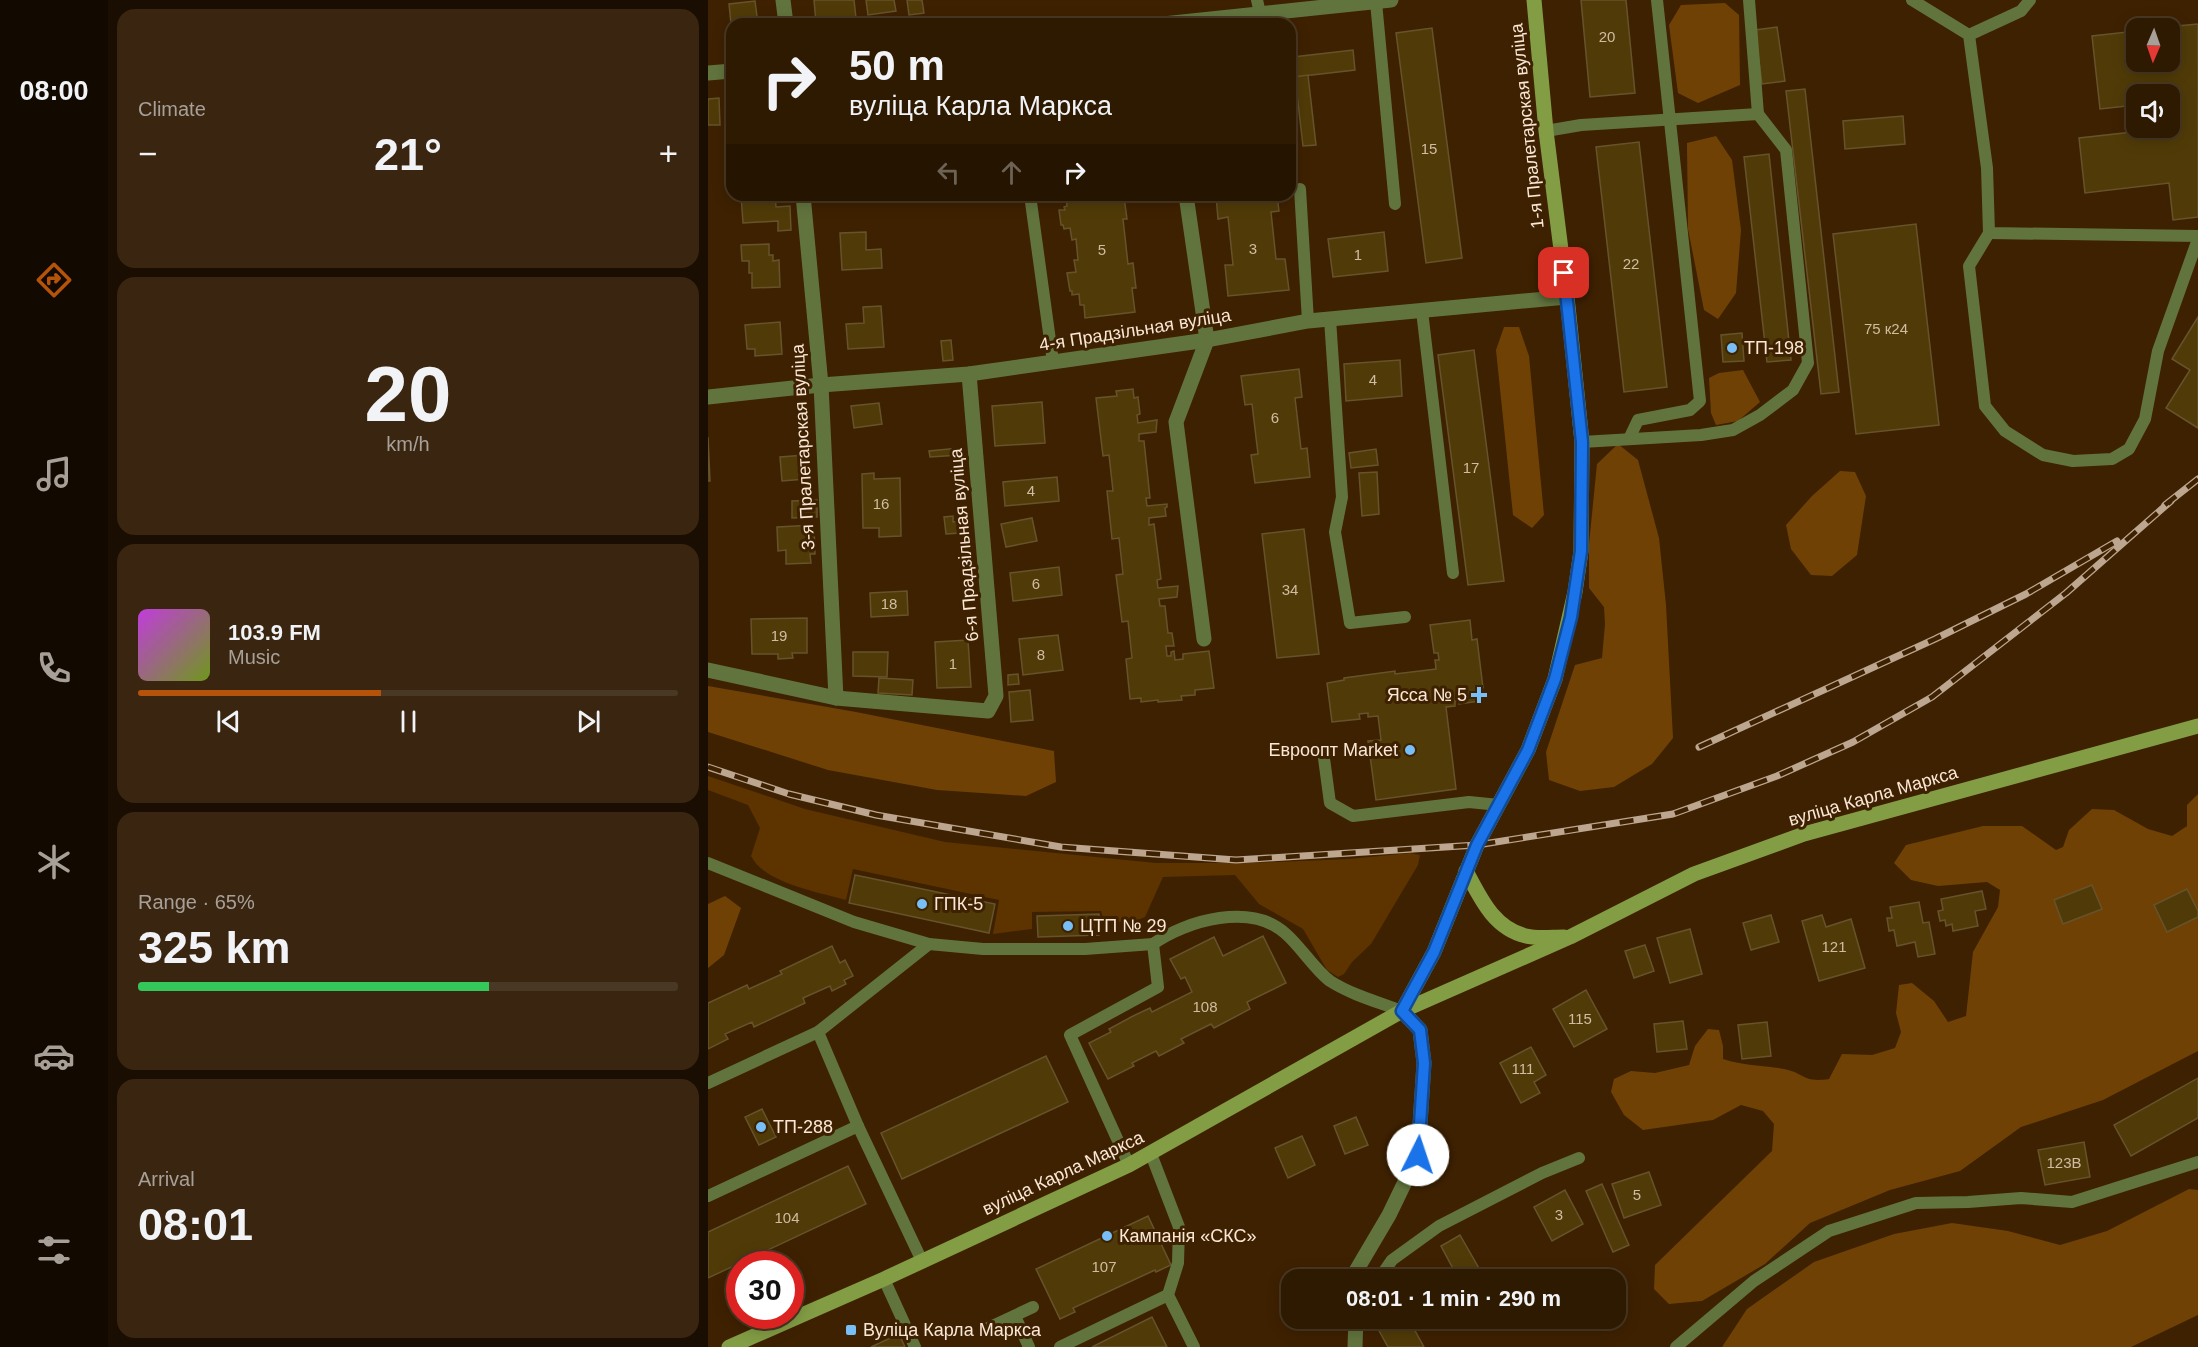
<!DOCTYPE html>
<meta charset="utf-8">
<style>
body{margin:0;font-family:Helvetica,sans-serif;background:#3a2610;color:#f1f3f6;height:100vh;display:flex;flex-direction:column;font-size:22px;white-space:nowrap}
*{box-sizing:border-box;margin:0}
p{font-size:20px;color:#a7a099}
.icon{flex:none;width:33px;height:33px;fill:none;stroke:currentColor;stroke-width:2;stroke-linecap:round;stroke-linejoin:round}
.map{position:relative;flex:1;overflow:hidden}
.sheet{display:flex;flex-direction:column;gap:9px;padding:9px;background:#190e01;width:600px}
.sheet>*{flex:none}
.guide{position:absolute;left:18px;top:18px;width:570px;height:183px;border-radius:18px;box-shadow:0 3px 15px #0003,0 0 0 2px #493823;background:#2e1901;color:#f1f3f6;overflow:hidden}
.needle{width:39px;rotate:182deg}
.fabs{position:absolute;left:1418px;top:18px;display:grid;gap:12px}
.fabs a{display:grid;place-items:center;width:54px;height:54px;border-radius:12px;background:#2e1901;box-shadow:0 3px 15px #0003,0 0 0 2px #493823;font-size:30px}
.speed{position:absolute;left:18px;top:1251px;display:flex;gap:12px;font-size:30px;font-weight:700;text-align:center}
.speed>*{display:grid;place-content:center;width:78px;height:78px;border-radius:50%;background:#2e1901;box-shadow:0 3px 15px #0003,0 0 0 2px #493823;line-height:1}
.speed .limit{border:9px solid #d22;background:#fff;color:#111}
.pin{position:absolute;display:grid;place-items:center;width:51px;height:51px;color:#fff;margin:-26px;border-radius:12px;box-shadow:0 3px 9px #0006}
.me{position:absolute;width:66px;margin:-33px;rotate:4deg;stroke-linejoin:round;filter:drop-shadow(0 0 4px #0008)}
.turn{display:flex;align-items:center;gap:21px;height:126px;padding:0 24px;font-size:27px}
.turn .icon{width:78px;height:78px;stroke-width:2.5}
.turn b{display:block;font-size:42px;line-height:51px}
.lanes{display:flex;align-items:center;height:57px;padding:0 24px;background:#0003;justify-content:center;gap:30px;direction:ltr}
.lanes .off{opacity:.35}
.big{font-size:45px;font-weight:600;line-height:1.1}
.sheet .card{flex:1;display:flex;flex-direction:column;justify-content:center;gap:9px;min-width:0;padding:0 21px;border-radius:18px;background:#3a2610}
.sheet .dial{align-items:center;gap:0}
.dial b{font-size:78px;line-height:1}
.song{display:flex;align-items:center;gap:18px}
.cover{width:72px;height:72px;border-radius:9px;background:linear-gradient(135deg,hsl(290 70% 55%),hsl(80 70% 35%))}
.played{height:6px;border-radius:3px;background:linear-gradient(90deg,#b45309 45%,#493823 45%)}
.keys{display:flex;justify-content:space-around;direction:ltr}
.heat{display:flex;justify-content:space-between;align-items:center;font-size:33px;direction:ltr}
.charge{height:9px;border-radius:4px;background:linear-gradient(90deg,#34c759 65%,#493823 0)}
.trip{position:absolute;left:573px;top:1269px;width:345px;height:60px;border-radius:18px;background:#2e1901;box-shadow:0 3px 15px #0003,0 0 0 2px #493823;font-weight:600;line-height:60px;text-align:center}
main{display:flex;flex:1;min-height:0}
.tabs{display:flex;flex-direction:column;width:108px;justify-content:space-around;align-items:center;background:#120a00;color:#a7a099}
.tabs .icon{width:42px;height:42px}
.tabs .selected{color:#b45309}
.tabs b{font-size:27px;color:#f1f3f6}
.map>svg:first-child{display:block}
.green{fill:#5d3300}
.forest{fill:#704105}
.building{fill:#503b08;stroke:#66532b;stroke-width:1.5}
.lines{fill:none;stroke-linecap:round;stroke-linejoin:round}
.service{stroke:#62743e;stroke-width:12}
.minor{stroke:#62743e;stroke-width:15}
.secondary{stroke:#839d45;stroke-width:15}
.rail-casing{stroke:#bca690;stroke-width:7}
.rail{stroke:#3e2101;stroke-width:4.5;stroke-dasharray:14;stroke-linecap:butt}
.route-casing{stroke:#114b97;stroke-width:15}
.route{stroke:#1a73e8;stroke-width:10}
.poi-dot{fill:#78bff7;stroke:#3e2101;stroke-width:2}
.labels{text-anchor:middle;stroke-width:6;stroke-linejoin:round;paint-order:stroke}
.number-label{font-size:15px;fill:#d0bca2}
.street-label{font-size:18px;fill:#fae7d6;stroke:#3e2101}
.poi-label{font-size:18px;fill:#fae7d6;stroke:#3e2101;text-anchor:start}
</style>
<main>
<nav class="tabs">
<b>08:00</b>
<svg class="icon selected" aria-label="directions" viewBox="0 0 24 24"><path d="M12 3l9 9-9 9-9-9zM9 14v-3h6M13 9l2 2-2 2"/></svg>
<svg class="icon" aria-label="music" viewBox="0 0 24 24"><path d="M9 18V5l10-2v13"/><circle cx="6" cy="18" r="3"/><circle cx="16" cy="16" r="3"/></svg>
<svg class="icon" aria-label="phone" viewBox="0 0 24 24"><path d="M5 4h4l2 5-3 2q2 4 5 5l2-3 5 2v4C11 20 4 13 5 4z"/></svg>
<svg class="icon" aria-label="climate" viewBox="0 0 24 24"><path d="M12 3v18M4 7l16 10M4 17L20 7"/></svg>
<svg class="icon" aria-label="car" viewBox="0 0 24 24"><path d="M5 17H2v-5l4-1 3-4h7l3 4 3 1v5h-3M9 17h6M6 11h13"/><circle cx="7" cy="17" r="2"/><circle cx="17" cy="17" r="2"/></svg>
<svg class="icon" aria-label="filters" viewBox="0 0 24 24"><path d="M4 7h16M4 17h16"/><circle cx="9" cy="7" r="2"/><circle cx="15" cy="17" r="2"/></svg>
</nav>
<section class="sheet">
<div class="card"><p>Climate</p>
<div class="heat"><a>−</a><b class="big">21°</b><a>+</a></div>
</div>
<div class="card dial"><b>20</b><p>km/h</p></div>
<div class="card">
<div class="song"><i class="cover"></i><div><b>103.9 FM</b><p>Music</p></div></div>
<div class="played"></div>
<div class="keys"><svg class="icon" aria-label="previous" viewBox="0 0 24 24"><path d="M18 5L8 12l10 7zM5 5v14"/></svg><svg class="icon" aria-label="pause" viewBox="0 0 24 24"><path d="M8 5v14M16 5v14"/></svg><svg class="icon" aria-label="next" viewBox="0 0 24 24"><path d="M6 5l10 7-10 7zM19 5v14"/></svg></div>
</div>
<div class="card"><p>Range · 65%</p><b class="big">325 km</b><div class="charge"></div></div>
<div class="card"><p>Arrival</p><b class="big">08:01</b></div>
</section>
<div class="map">
<svg width="1490" height="1347" viewBox="0 0 1490 1347">
<rect width="100%" height="100%" fill="#3e2101"/>
<path class="green" d="M0 776 97 809 237 842 448 863H541L641 859 702 853 712 855 710 865 663 944 644 962 636 974 630 977 619 970 595 929 551 904 527 875 455 877 437 917C424 923 409 924 395 918L393 911 324 912V929L285 934 291 900 145 869 138 900C110 892 56 883 43 856L52 828 40 805 0 790Z"/>
<g class="forest">
<path d="M1017 3 1031 15 1032 85 990 103 970 93 961 25 973 5Z"/>
<path d="M1008 136 1024 160 1033 230 1028 293 1010 319 996 310 980 229 979 143Z"/>
<path d="M796 327H811L821 356 836 515 824 528 805 515 788 350Z"/>
<path d="M1035 370 1052 402 1030 421 1008 425 1003 413 1001 378 1011 373Z"/>
<path d="M910 444 930 460 951 538 958 605 965 738 944 764 906 787 872 791 841 780 838 752 867 665 894 658 897 624 896 607 881 588V544L889 464Z"/>
<path d="M1132 471 1147 472 1158 496 1149 555 1124 576 1103 575 1083 549 1078 525 1104 496Z"/>
<path d="M0 686 148 712 346 751 348 782 318 796 229 790 120 770 0 732Z"/>
<path d="M1490 794V1051L1395 1100 1313 1127 1252 1171 1182 1190 1102 1223 1057 1264 994 1301 961 1304 946 1289 947 1265 1064 1151 1066 1124 1055 1111 1033 1105 1005 1120 935 1130 916 1115 903 1092 906 1079 923 1071 947 1073 981 1065 987 1046 1000 1029 1011 1030 1015 1046V1059C1037 1066 1054 1065 1076 1069 1097 1073 1094 1083 1121 1079L1134 1054 1164 1055 1187 1048 1193 1032 1188 1013 1191 985 1204 983 1226 1001 1240 1022 1258 1016 1265 952 1290 907 1292 890 1279 882 1230 886 1203 880 1186 863 1198 845 1275 826H1314L1348 850 1355 847 1361 830 1384 809 1406 810 1440 829 1464 836 1479 826V805Z"/>
<path d="M17 896 33 908 16 955 0 968V904Z"/>
<path d="M1481 1189 1490 1190V1315L1423 1347H1014L1039 1309 1106 1262 1186 1234 1244 1223 1300 1231 1352 1245 1399 1231Z"/>
</g>
<g class="building">
<path d="M106 0H146L148 18 108 23Z"/>
<path d="M158 0H186L188 11 160 15Z"/>
<path d="M199 0H214L216 13 201 15Z"/>
<path d="M873 0H918L927 93 882 97Z"/>
<path d="M47 1 50 24H24V34L21 4Z"/>
<path d="M1490 24V217L1465 220 1461 183 1377 193 1371 138 1461 128V94H1428V105L1392 109 1384 36 1428 31V62H1461V28H1447Z"/>
<path d="M1069 27 1077 81 1054 84 1047 30Z"/>
<path d="M724 28 754 258 718 263 688 33Z"/>
<path d="M645 50 647 70 587 77 585 57Z"/>
<path d="M600 75 608 145 595 146 587 77Z"/>
<path d="M1097 89 1131 392 1113 394 1078 91Z"/>
<path d="M11 98 12 125H0V99Z"/>
<path d="M1195 116 1197 144 1137 149 1135 121Z"/>
<path d="M931 142 959 387 916 392 888 147Z"/>
<path d="M1061 154 1083 360 1059 362 1036 157Z"/>
<path d="M33 195H67L68 207 82 206 83 230 70 231V221L35 223Z"/>
<path d="M118 195H147L148 199 118 201Z"/>
<path d="M358 195H412V198L416 197 419 219H415L420 264 425 263 428 288H424L427 312 377 318 376 305H372L371 294 364 295V291H362L359 273 368 272 366 260H370L368 239 364 240 362 228 356 229 355 225H353L351 210H357L356 207 359 206Z"/>
<path d="M508 195H569L571 211 563 212 568 259H577L581 290 520 296 517 265H525L520 217 510 219Z"/>
<path d="M1208 224 1231 425 1148 434 1125 234Z"/>
<path d="M158 232V250L173 249 174 268 134 270 132 233Z"/>
<path d="M676 232 680 271 625 277 620 239Z"/>
<path d="M61 244V255H65V261L71 260 72 287 44 288V273H41V261H34L33 245Z"/>
<path d="M173 306 176 347 140 349 138 324 156 323 155 307Z"/>
<path d="M1490 317V428L1458 408 1482 370 1464 359Z"/>
<path d="M72 322 74 354 47 356V349H39L37 325Z"/>
<path d="M1034 333 1036 361 1015 362 1013 335Z"/>
<path d="M243 340 245 360 235 361 233 341Z"/>
<path d="M766 350 796 581 760 585 730 355Z"/>
<path d="M692 360 694 396 638 401 636 364Z"/>
<path d="M591 369 594 397 587 398 588 406 593 449 599 448 602 477 547 483 543 455 550 454 544 404 537 405 533 376Z"/>
<path d="M425 389 426 398 430 397 432 414 429 415 430 423 449 420 448 432 431 434V441H436L442 498H438L439 506 459 504V507L457 508 458 516 441 518V525L446 524 453 579 449 580 450 588 470 586 469 597 451 599 452 606H457L460 633H464L466 646H458L459 656H463V652L466 651 467 660 475 659V654L501 651 506 688 487 690V695L473 696 474 700 450 702V700L433 702V698L422 699 418 659 424 658 420 621 414 622 408 575 415 574 411 538 404 539 399 491H405L401 455 395 456 388 398 409 396 408 391Z"/>
<path d="M334 402 337 443 287 446 284 406Z"/>
<path d="M171 403 174 424 146 428 143 406Z"/>
<path d="M0 437 2 481H0Z"/>
<path d="M251 448 252 455 222 457 221 451Z"/>
<path d="M668 449 670 465 643 468 641 453Z"/>
<path d="M97 455 98 479 74 481 72 457Z"/>
<path d="M669 472 671 514 654 516 651 473Z"/>
<path d="M166 473V479L192 478 193 536 171 537V528H155L154 474Z"/>
<path d="M349 477 351 501 297 506 295 482Z"/>
<path d="M109 500V517L84 518V501Z"/>
<path d="M245 516V522L252 521 253 533 238 534 236 517Z"/>
<path d="M324 518 329 541 298 547 293 524Z"/>
<path d="M106 525 107 554H102L103 563 78 564V550L70 551 69 527Z"/>
<path d="M596 529 611 654 569 658 554 534Z"/>
<path d="M351 567 354 595 305 601 302 573Z"/>
<path d="M199 591 200 615 163 617 162 593Z"/>
<path d="M99 618V653H84L85 658 70 659V654H44L43 619Z"/>
<path d="M762 620 764 640 769 639 775 688 770 689 772 701 751 704V701H747V706L738 707 748 789 668 800 660 741 673 740 670 716 660 717V713L651 714 652 719 624 722 619 683 636 680V678L687 671V674L728 669 727 660H731L730 653H726L722 625Z"/>
<path d="M350 635 355 670 315 675 311 639Z"/>
<path d="M260 640 263 687 229 688 227 642Z"/>
<path d="M145 652H180L179 677 145 676Z"/>
<path d="M310 674 311 684 300 685V675Z"/>
<path d="M171 678 205 680 204 695 170 693Z"/>
<path d="M322 690 325 720 303 722 301 692Z"/>
<path d="M147 875 287 904 281 933 141 903Z"/>
<path d="M1384 885 1394 909 1355 924 1346 900Z"/>
<path d="M1479 889 1490 911V917L1459 932 1446 905Z"/>
<path d="M1274 891 1278 909 1267 911 1270 926 1245 931 1244 924 1238 926 1237 920 1232 921 1230 911 1235 910 1233 899Z"/>
<path d="M1211 902 1215 923 1221 922 1227 954 1210 957 1207 942 1189 946 1186 930 1181 931 1179 918H1184L1182 907Z"/>
<path d="M391 914V935L330 937 329 916Z"/>
<path d="M1063 915 1071 942 1043 950 1035 923Z"/>
<path d="M1114 915 1118 927 1143 919 1157 968 1111 981 1094 921Z"/>
<path d="M982 929 994 974 962 983 949 938Z"/>
<path d="M555 936 578 983 539 1002 542 1009 506 1028 503 1024 473 1039 476 1043 451 1056 448 1051 424 1063 426 1066 400 1079 381 1043 403 1032 401 1029 425 1016 442 1008 444 1012 484 992 477 977 473 979 462 959 506 937 515 956Z"/>
<path d="M937 945 946 971 926 978 917 951Z"/>
<path d="M124 946 132 963 137 960 145 976 136 980 138 984 124 991 122 986 95 998 97 1003 46 1027 44 1022 17 1034 20 1039 0 1049V1003L39 985 41 989 74 974 72 971Z"/>
<path d="M878 990 899 1029 866 1047 845 1009Z"/>
<path d="M975 1021 979 1049 949 1052 946 1024Z"/>
<path d="M1059 1022 1063 1056 1034 1059 1030 1025Z"/>
<path d="M823 1047 838 1075 826 1082 832 1093 813 1103 792 1063Z"/>
<path d="M338 1056 360 1102 194 1179 173 1133Z"/>
<path d="M1490 1078V1118L1423 1156 1406 1125Z"/>
<path d="M54 1109 68 1137 51 1145 37 1117Z"/>
<path d="M648 1117 660 1145 637 1154 626 1126Z"/>
<path d="M594 1136 607 1165 580 1178 567 1148Z"/>
<path d="M1376 1142 1382 1177 1337 1185 1330 1150Z"/>
<path d="M140 1166 158 1204 0 1278V1232Z"/>
<path d="M941 1172 953 1205 916 1218 904 1184Z"/>
<path d="M894 1184 921 1245 905 1252 878 1191Z"/>
<path d="M857 1190 875 1224 844 1241 826 1207Z"/>
<path d="M440 1216 463 1265 448 1272 447 1270 365 1308 367 1312 352 1319 328 1269Z"/>
<path d="M752 1235 772 1270 755 1280H751L733 1246Z"/>
<path d="M444 1317 459 1347H384Z"/>
<path d="M685 1318H700L716 1347H680L669 1327Z"/>
<path d="M191 1334 197 1347H163Z"/>
</g>
<g class="lines">
<g class="service">
<path d="M549 0 552 13"/>
<path d="M1204 0 1261 35 1279 168 1281 233 1490 236"/>
<path d="M668 2 687 204"/>
<path d="M1261 35 1313 11 1322 0"/>
<path d="M838 131 873 125 1050 114 1041 0"/>
<path d="M592 189 600 321"/>
<path d="M322 195 345 362"/>
<path d="M1281 233 1261 266 1277 406 1297 431 1335 455 1365 461 1404 459 1421 449 1437 419 1450 351 1490 239"/>
<path d="M714 311 745 573"/>
<path d="M622 319 634 497 627 532 642 623 697 617"/>
<path d="M921 439 930 420 982 410 992 401 949 0"/>
<path d="M874 442 993 435 1025 430 1052 415 1085 390 1100 363 1078 150 1050 114"/>
<path d="M615 751 622 803 645 816 761 802 791 805"/>
<path d="M0 863 146 922 221 944 275 949H377L445 944"/>
<path d="M110 1032 150 1126 214 1261"/>
<path d="M0 1083 110 1032 221 944"/>
<path d="M443 1154 471 1227 470 1263 460 1295 486 1347"/>
<path d="M421 1165 362 1035 450 987 445 944C479 920 544 902 578 934 592 946 608 971 622 981 644 995 670 1002 694 1011"/>
<path d="M0 1196 150 1126"/>
<path d="M176 1279 207 1347"/>
<path d="M670 1280 684 1260 731 1226 834 1173 871 1158"/>
<path d="M307 1316 321 1347"/>
<path d="M276 1330 325 1307"/>
<path d="M352 1347 460 1295"/>
<path d="M968 1347 1046 1281 1121 1231 1208 1203 1260 1202 1313 1198 1364 1202 1490 1162"/>
</g>
<g class="minor">
<path d="M75 0 78 24"/>
<path d="M455 24 683 0"/>
<path d="M0 73 24 71"/>
<path d="M95 195 113 385 128 698"/>
<path d="M478 195 499 340 468 422 496 639"/>
<path d="M0 397 113 385 261 374 499 340 600 321 859 297"/>
<path d="M0 670 128 698 280 711 288 696 261 374"/>
<path d="M648 1280V1271L681 1215 710 1155 716 1063 712 1030 694 1011"/>
<path d="M647 1347 648 1318"/>
</g>
<g class="secondary">
<path d="M758 871C772 897 785 928 818 936 829 939 844 937 856 937"/>
<path d="M694 1011 726 952 769 845 820 750 847 679 867 592 873 551 874 442 859 297 838 131 826 0"/>
<path d="M21 1347 176 1279 421 1165 694 1011 862 937 986 874 1096 834 1490 726"/>
</g>
<defs>
<g id="rail">
<path d="M1457 505 1490 479"/>
<path d="M991 747 1227 639 1318 594 1409 541"/>
<path d="M0 767 81 794 168 815 353 847 528 860 769 845 965 814 1069 776 1145 742 1224 697 1358 593 1463 501"/>
</g>
</defs>
<use href="#rail" class="rail-casing"/>
<use href="#rail" class="rail"/>
</g>
<g class="lines">
<defs>
<path id="route" d="M710 1155 716 1063 712 1030 694 1011 726 952 769 845 820 750 847 679 863 617 873 551 874 442 856 273"/>
</defs>
<use href="#route" class="route-casing"/>
<use href="#route" class="route"/>
</g>
<g class="poi-dot">
<circle cx="1024" cy="348" r="6"/>
<path d="M768 686h6v6h6v6h-6v6h-6v-6h-6v-6h6z"/>
<circle cx="702" cy="750" r="6"/>
<circle cx="214" cy="904" r="6"/>
<circle cx="360" cy="926" r="6"/>
<circle cx="53" cy="1127" r="6"/>
<circle cx="399" cy="1236" r="6"/>
<rect x="137" y="1324" width="12" height="12" rx="3"/>
</g>
<g class="labels">
<g class="number-label">
<text x="899" y="42">20</text>
<text x="721" y="154">15</text>
<text x="545" y="254">3</text>
<text x="394" y="255">5</text>
<text x="650" y="260">1</text>
<text x="923" y="269">22</text>
<text x="1178" y="334">75 к24</text>
<text x="665" y="385">4</text>
<text x="567" y="423">6</text>
<text x="763" y="473">17</text>
<text x="323" y="496">4</text>
<text x="173" y="509">16</text>
<text x="328" y="589">6</text>
<text x="582" y="595">34</text>
<text x="181" y="609">18</text>
<text x="71" y="641">19</text>
<text x="333" y="660">8</text>
<text x="245" y="669">1</text>
<text x="1126" y="952">121</text>
<text x="497" y="1012">108</text>
<text x="872" y="1024">115</text>
<text x="815" y="1074">111</text>
<text x="1356" y="1168">123В</text>
<text x="929" y="1200">5</text>
<text x="851" y="1220">3</text>
<text x="79" y="1223">104</text>
<text x="396" y="1272">107</text>
</g>
<g class="street-label">
<text transform="translate(819 126) rotate(-96)" y="6">1-я Пралетарская вуліца</text>
<text transform="translate(427 330) rotate(-9)" y="6">4-я Прадзільная вуліца</text>
<text transform="translate(95 447) rotate(-93)" y="6">3-я Пралетарская вуліца</text>
<text transform="translate(256 545) rotate(-95)" y="6">6-я Прадзільная вуліца</text>
<text transform="translate(1165 796) rotate(-16)" y="6">вуліца Карла Маркса</text>
<text transform="translate(355 1173) rotate(-25)" y="6">вуліца Карла Маркса</text>
</g>
<g class="poi-label">
<text x="1036" y="354">ТП-198</text>
<text x="759" y="701" text-anchor="end">Ясса № 5</text>
<text x="690" y="756" text-anchor="end">Евроопт Market</text>
<text x="226" y="910">ГПК-5</text>
<text x="372" y="932">ЦТП № 29</text>
<text x="65" y="1133">ТП-288</text>
<text x="411" y="1242">Кампанія «СКС»</text>
<text x="155" y="1336">Вуліца Карла Маркса</text>
</g>
</g>
</svg>
<div class="fabs">
<a><svg class="needle" viewBox="-14 -14 28 28"><path d="M0-13l5 13h-10z" fill="#e53935"/><path d="M0 13l5-13h-10z" fill="#a7a099"/></svg></a>
<a><svg class="icon" aria-label="sound" viewBox="0 0 24 24"><path d="M4 9h4l5-4v14l-5-4H4zM17 9q2 3 0 6"/></svg></a>
</div>
<div class="speed"><div class="limit">30</div></div>
<div class="pin" style="left:856px;top:273px;background:#d93025"><svg class="icon" aria-label="arrive" viewBox="0 0 24 24"><path d="M6 21V4h12l-3 4 3 4H6"/></svg></div>
<svg class="me" style="left:710px;top:1155px" viewBox="-20 -20 40 40"><circle r="19" fill="#fff"/><path d="M0-13L10 11 0 6-10 11z" fill="#1a73e8"/></svg>
<div class="trip">08:01 · 1 min · 290 m</div>
<div class="guide">
<div class="turn"><svg class="icon" aria-label="right" viewBox="0 0 24 24"><path d="M7 20v-9h11M14 6l5 5-5 5"/></svg><div><b>50 m</b>вуліца Карла Маркса</div></div>
<div class="lanes"><svg class="icon off" aria-label="left" viewBox="0 0 24 24"><path d="M17 20v-9H6M10 6l-5 5 5 5"/></svg><svg class="icon off" aria-label="ahead" viewBox="0 0 24 24"><path d="M12 20V5M6 11l6-6 6 6"/></svg><svg class="icon" aria-label="right" viewBox="0 0 24 24"><path d="M7 20v-9h11M14 6l5 5-5 5"/></svg></div>
</div>
</div>
</main>
